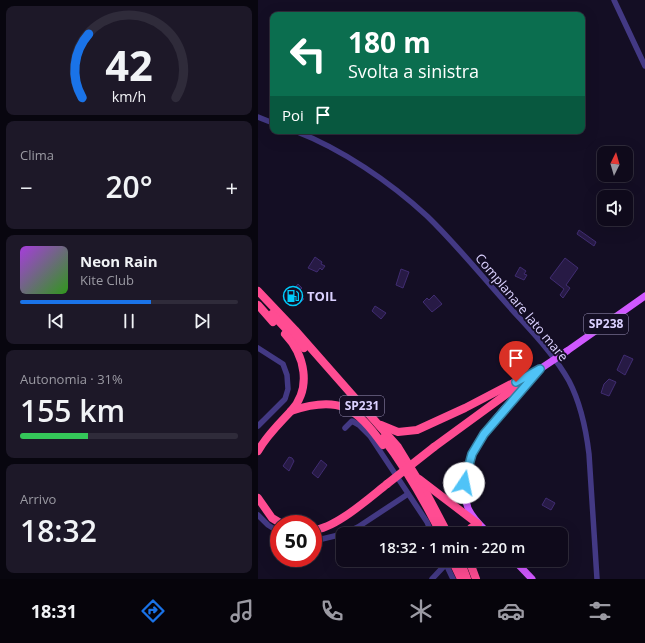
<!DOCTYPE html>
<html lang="it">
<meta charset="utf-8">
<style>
body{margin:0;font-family:"Open Sans",sans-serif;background:#1d1828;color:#f1f3f6;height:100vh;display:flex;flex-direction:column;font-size:15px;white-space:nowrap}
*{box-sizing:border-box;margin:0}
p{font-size:13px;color:#9b9aa3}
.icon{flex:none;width:22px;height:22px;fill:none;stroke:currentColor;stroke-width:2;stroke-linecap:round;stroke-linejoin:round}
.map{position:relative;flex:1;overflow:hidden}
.side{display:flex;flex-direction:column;gap:6px;padding:6px;background:#08060f;width:258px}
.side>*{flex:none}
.guide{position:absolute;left:12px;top:12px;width:315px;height:122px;border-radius:8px;box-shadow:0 4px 16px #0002,0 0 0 1px #2f2b3a;background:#0b6e4f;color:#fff;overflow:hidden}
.needle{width:26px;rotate:5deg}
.tools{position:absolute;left:339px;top:146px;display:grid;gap:8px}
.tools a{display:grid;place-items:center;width:36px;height:36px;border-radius:8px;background:#0f0a1b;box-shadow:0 4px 16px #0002,0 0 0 1px #2f2b3a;font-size:20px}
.speed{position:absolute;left:12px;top:515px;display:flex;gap:8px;font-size:20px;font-weight:700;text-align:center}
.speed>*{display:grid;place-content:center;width:52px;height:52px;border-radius:50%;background:#0f0a1b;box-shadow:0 4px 16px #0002,0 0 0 1px #2f2b3a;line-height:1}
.speed .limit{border:6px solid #d22;background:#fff;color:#111}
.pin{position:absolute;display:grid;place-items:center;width:34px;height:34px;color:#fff;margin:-41px -17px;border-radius:50% 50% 50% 0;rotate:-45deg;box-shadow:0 0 4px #0007}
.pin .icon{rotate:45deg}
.me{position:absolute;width:44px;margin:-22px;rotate:11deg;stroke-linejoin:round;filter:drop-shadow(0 0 3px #0008)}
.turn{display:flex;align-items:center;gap:14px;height:84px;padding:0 12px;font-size:18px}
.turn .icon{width:52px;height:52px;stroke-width:2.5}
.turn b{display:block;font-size:28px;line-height:34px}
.then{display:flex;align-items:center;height:38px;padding:0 12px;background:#0003;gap:8px;font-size:15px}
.big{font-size:30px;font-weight:600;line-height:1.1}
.side .card{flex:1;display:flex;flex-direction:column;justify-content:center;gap:6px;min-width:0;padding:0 14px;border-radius:8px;background:#1d1828}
.side .dial{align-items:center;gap:0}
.dial svg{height:104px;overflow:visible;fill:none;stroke:#2f2b3a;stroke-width:7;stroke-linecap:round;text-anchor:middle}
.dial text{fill:#f1f3f6;stroke:none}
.song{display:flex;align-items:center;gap:12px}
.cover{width:48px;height:48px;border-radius:6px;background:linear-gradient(135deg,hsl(280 70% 55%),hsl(110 70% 35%))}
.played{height:4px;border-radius:2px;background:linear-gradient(90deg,#1a73e8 60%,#2f2b3a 60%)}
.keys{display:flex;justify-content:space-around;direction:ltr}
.heat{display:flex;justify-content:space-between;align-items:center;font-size:22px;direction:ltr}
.charge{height:6px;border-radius:3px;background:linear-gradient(90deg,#34c759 31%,#2f2b3a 0)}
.trip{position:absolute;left:78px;top:527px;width:232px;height:40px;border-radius:8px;background:#0f0a1b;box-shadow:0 4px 16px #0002,0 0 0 1px #2f2b3a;font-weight:600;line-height:40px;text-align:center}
.tabs{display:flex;height:64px;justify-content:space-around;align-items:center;background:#06040b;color:#9b9aa3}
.tabs .icon{width:28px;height:28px}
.tabs .on{color:#1a73e8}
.tabs b{font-size:18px;color:#f1f3f6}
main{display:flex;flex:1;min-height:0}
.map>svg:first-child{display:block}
.building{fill:#271a45;stroke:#402c71}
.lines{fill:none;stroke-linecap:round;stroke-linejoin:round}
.minor{stroke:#433984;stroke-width:5.5}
.major{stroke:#d058ff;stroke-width:7}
.highway{stroke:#ff4c92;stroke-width:8}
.major-bridge{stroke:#d058ff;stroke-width:7}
.highway-bridge{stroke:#ff4c92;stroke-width:8}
.route-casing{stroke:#337fa1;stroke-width:10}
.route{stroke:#4fc3f7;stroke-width:7}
.labels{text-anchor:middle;stroke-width:4;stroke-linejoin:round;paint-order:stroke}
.shield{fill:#140e24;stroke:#9f96bd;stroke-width:1}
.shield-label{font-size:12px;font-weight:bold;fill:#dbd1ff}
.poi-label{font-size:13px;font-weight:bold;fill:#dbd1ff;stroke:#140e24;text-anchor:start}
.street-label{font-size:13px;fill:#dbd1ff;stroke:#140e24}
</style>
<main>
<section class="side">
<div class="card dial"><svg viewBox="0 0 100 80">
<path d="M14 69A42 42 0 1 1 86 69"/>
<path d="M14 69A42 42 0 0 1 19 20" stroke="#1a73e8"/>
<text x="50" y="56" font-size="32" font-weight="700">42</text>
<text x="50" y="72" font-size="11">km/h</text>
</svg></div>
<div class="card"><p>Clima</p>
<div class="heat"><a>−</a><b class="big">20°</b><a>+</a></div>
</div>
<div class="card">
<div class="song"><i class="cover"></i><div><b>Neon Rain</b><p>Kite Club</p></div></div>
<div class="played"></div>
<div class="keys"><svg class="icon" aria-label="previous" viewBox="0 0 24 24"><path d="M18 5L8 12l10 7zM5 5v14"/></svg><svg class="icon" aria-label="pause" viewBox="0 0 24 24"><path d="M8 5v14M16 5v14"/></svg><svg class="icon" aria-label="next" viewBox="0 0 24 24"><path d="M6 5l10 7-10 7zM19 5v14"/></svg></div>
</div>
<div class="card"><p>Autonomia · 31%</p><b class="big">155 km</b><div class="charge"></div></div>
<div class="card"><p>Arrivo</p><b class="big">18:32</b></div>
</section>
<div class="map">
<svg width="387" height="579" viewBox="0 0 387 579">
<rect width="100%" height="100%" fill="#140e24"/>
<g class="building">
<path d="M321 230 338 242 336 246 319 234Z"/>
<path d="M57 257 64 262 63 264 67 266 64 270 62 268 59 272 50 268Z"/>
<path d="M307 258 320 268 308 285 312 288 305 298 302 295 306 289 292 278Z"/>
<path d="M262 267 268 271 266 274 269 275 266 280 257 276Z"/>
<path d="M143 269 151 272 145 288 138 285Z"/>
<path d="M40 284 44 288 40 292 46 299 43 302 39 297 32 303 28 299Z"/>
<path d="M176 295 184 304 174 312 165 302 169 298 171 300Z"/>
<path d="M117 306 128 313 123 319 114 311Z"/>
<path d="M366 355 375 359 367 375 359 370Z"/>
<path d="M351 379 358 382 351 396 343 393 346 384Z"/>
<path d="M31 457 34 458 36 461 31 471 25 466Z"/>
<path d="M63 460 69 465 60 478 54 473Z"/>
<path d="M288 498 297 503 293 510 284 505Z"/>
</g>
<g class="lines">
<g class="minor">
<path d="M356 0 387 66"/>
<path d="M0 117 15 123"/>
<path d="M37 131C84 149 132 182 169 216 197 243 222 274 248 303 270 328 295 352 311 381 323 404 328 429 331 454L339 579"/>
<path d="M0 348 25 364 29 375 30 389 27 399 0 426"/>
<path d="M87 428 94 421 101 425 112 436 169 522 174 534"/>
<path d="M0 515 10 525 21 532"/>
<path d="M85 534 100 527 150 494"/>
<path d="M55 539H64L85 534"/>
<path d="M186 560 195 579"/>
<path d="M174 579 188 564"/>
</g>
<g class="major">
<path d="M309 351 387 296"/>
<path d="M231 534C223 526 214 518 210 508 191 456 251 405 281 371"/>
<path d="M256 560 274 579"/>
</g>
<g class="highway">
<path d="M0 291 37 330 140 447 170 496 190 534"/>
<path d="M0 305 15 322"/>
<path d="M14 314 46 348"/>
<path d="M33 411C81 395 98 407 125 445"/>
<path d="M123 425 140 432 159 430 207 408 282 369"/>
<path d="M125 438C147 467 166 500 183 534"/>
<path d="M176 447 261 385"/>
<path d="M0 451C9 435 21 424 33 411 54 388 47 355 27 334"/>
<path d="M161 479 220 524 213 528 207 534"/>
<path d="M0 498 14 518 24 524"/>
<path d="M55 530C77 529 111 498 129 484"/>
<path d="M194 560 203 579"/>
<path d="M202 560 209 579"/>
<path d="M211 560 218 579"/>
</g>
<path class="major-bridge" d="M282 369 309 351"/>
<path class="highway-bridge" d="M129 484 176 447"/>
</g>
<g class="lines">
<defs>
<path id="route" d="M206 483 214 454 226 434 282 369 258 382"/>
</defs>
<use href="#route" class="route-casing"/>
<use href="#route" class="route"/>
</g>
<defs>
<symbol id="fuel-ring" viewBox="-11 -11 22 22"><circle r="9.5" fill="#140e24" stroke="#00ccfc" stroke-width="1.5"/><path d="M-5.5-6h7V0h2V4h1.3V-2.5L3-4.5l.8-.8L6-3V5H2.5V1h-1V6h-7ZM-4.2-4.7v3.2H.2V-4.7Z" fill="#00ccfc"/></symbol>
</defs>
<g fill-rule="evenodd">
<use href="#fuel-ring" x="24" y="285" width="22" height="22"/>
</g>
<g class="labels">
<g class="shield">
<rect x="326" y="314" width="44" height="20" rx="3"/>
<rect x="82" y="396" width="44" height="20" rx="3"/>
</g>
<g class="shield-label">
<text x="348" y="328">SP238</text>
<text x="104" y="410">SP231</text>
</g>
<g class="poi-label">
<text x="49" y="301">TOIL</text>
</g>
<g class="street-label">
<text transform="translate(264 307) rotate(50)" y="5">Complanare lato mare</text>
</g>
</g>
</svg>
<div class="tools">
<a><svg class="needle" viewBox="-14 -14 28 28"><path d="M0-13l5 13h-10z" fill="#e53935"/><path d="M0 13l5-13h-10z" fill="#9b9aa3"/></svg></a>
<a><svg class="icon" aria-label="sound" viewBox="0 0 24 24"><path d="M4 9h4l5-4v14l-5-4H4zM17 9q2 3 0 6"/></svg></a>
</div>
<div class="speed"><div class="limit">50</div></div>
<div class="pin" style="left:258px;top:382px;background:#d93025"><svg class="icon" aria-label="arrive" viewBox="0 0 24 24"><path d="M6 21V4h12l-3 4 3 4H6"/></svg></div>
<svg class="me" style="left:206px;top:483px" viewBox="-20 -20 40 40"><circle r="19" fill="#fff"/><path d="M0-13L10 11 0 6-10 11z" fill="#4fc3f7"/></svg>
<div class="trip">18:32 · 1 min · 220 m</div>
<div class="guide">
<div class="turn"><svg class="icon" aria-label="left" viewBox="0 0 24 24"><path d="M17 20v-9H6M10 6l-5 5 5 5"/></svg><div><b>180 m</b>Svolta a sinistra</div></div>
<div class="then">Poi<svg class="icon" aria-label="arrive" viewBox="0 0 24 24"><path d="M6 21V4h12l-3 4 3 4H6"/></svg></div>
</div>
</div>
</main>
<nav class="tabs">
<b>18:31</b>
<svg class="icon on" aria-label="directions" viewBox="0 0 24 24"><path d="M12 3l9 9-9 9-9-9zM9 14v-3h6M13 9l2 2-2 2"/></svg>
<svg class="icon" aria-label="music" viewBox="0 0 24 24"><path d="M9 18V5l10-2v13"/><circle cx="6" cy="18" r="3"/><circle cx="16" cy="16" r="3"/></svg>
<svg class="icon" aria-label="phone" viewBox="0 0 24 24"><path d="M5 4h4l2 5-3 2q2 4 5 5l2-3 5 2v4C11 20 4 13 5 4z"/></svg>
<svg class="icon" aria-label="climate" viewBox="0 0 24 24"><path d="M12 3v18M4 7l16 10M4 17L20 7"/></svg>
<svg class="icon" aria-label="car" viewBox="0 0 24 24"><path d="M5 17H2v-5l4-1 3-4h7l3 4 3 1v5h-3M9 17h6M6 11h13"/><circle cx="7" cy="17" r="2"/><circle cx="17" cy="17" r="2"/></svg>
<svg class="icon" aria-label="filters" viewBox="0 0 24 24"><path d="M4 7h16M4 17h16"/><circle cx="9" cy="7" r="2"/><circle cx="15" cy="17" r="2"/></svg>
</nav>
